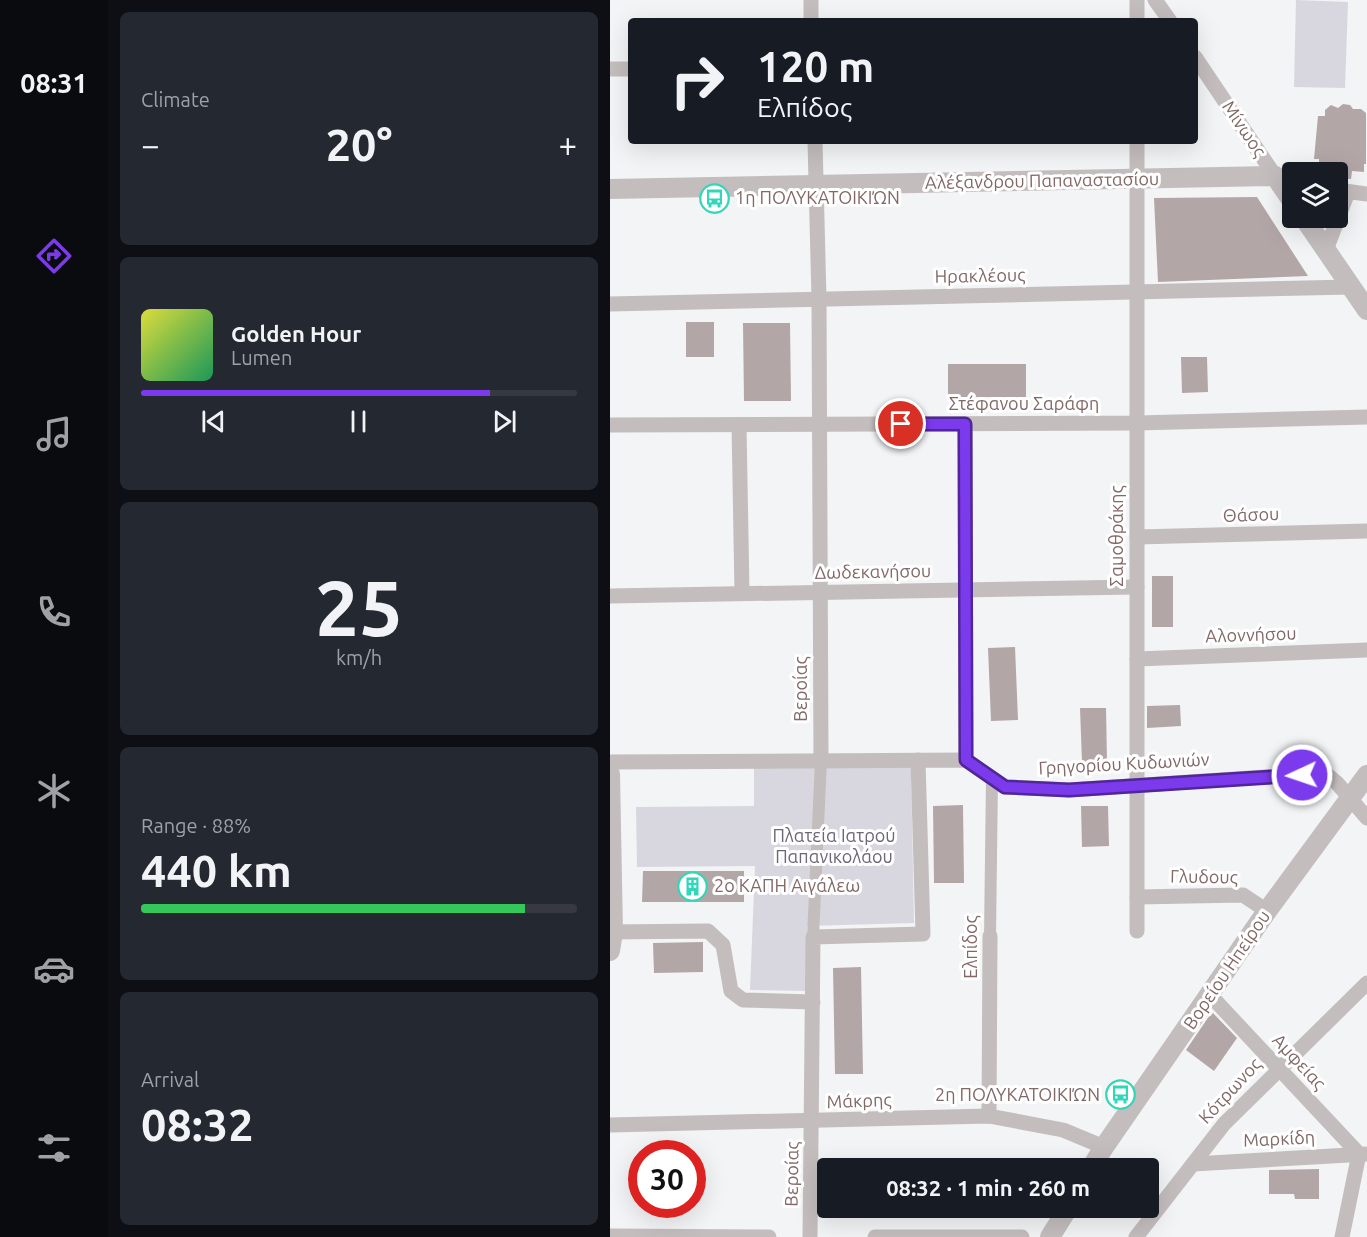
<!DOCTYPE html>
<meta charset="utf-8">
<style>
body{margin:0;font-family:Ubuntu,sans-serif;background:#242831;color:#f1f3f6;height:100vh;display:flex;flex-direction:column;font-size:22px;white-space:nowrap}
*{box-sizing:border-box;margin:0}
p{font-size:20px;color:#9ea1a6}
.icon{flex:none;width:33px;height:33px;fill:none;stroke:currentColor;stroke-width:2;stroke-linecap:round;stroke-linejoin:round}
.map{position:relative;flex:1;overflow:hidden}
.panel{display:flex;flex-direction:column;gap:12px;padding:12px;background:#0d0f14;width:502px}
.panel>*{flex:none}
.top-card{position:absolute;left:18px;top:18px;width:570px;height:126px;border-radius:6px;box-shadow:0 6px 24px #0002;background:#171b24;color:#f1f3f6;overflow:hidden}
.buttons{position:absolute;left:672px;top:162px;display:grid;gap:12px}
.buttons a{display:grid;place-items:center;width:66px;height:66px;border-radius:6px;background:#171b24;box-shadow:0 6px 24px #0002;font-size:30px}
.speed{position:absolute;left:18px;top:1140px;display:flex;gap:12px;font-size:30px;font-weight:700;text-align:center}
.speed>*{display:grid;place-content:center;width:78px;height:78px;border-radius:50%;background:#171b24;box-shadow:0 6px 24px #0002;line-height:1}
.speed .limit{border:9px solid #d22;background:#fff;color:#111}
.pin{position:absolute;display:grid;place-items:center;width:51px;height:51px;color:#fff;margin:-26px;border:3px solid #fff;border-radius:50%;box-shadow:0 2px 6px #0007}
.me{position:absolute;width:66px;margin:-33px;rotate:267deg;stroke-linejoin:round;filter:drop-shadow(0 0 4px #0008)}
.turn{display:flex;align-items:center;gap:21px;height:126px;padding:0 30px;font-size:27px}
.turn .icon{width:78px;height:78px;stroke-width:2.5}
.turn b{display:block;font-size:42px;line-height:51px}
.big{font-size:45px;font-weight:600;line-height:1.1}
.panel .tile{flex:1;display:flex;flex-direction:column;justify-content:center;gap:9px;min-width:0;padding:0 21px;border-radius:9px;background:#242831}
.panel .dial{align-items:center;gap:0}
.dial b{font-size:78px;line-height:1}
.song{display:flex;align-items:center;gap:18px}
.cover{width:72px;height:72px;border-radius:9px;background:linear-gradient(135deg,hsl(60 70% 55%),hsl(150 70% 35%))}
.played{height:6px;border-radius:3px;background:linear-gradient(90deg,#7c3aed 80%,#363941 80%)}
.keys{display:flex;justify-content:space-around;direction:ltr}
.heat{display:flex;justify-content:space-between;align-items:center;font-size:33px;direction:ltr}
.charge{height:9px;border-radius:4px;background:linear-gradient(90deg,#34c759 88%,#363941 0)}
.trip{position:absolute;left:207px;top:1158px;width:342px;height:60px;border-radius:6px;background:#171b24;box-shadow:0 6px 24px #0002;font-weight:600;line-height:60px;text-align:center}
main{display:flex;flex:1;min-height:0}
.menu{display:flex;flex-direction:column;width:108px;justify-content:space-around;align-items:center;background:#090b0e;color:#9ea1a6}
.menu .icon{width:42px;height:42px}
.menu .selected{color:#7c3aed}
.menu b{font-size:27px;color:#f1f3f6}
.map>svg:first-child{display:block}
.green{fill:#d8d7df}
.building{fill:#b3a6a6}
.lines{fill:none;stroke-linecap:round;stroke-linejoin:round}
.pedestrian{stroke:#c4bdbd;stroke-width:12}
.minor{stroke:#c4bdbd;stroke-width:15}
.tertiary{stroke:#c4bdbd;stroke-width:20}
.route-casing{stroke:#51269a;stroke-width:15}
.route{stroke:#7c3aed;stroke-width:10}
.labels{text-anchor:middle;stroke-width:6;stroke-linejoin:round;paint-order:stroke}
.street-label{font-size:18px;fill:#826867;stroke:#fff}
.poi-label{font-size:18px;fill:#826867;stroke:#fff;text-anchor:start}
.park-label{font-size:18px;fill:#6d6579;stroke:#fff}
</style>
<main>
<nav class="menu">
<b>08:31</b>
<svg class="icon selected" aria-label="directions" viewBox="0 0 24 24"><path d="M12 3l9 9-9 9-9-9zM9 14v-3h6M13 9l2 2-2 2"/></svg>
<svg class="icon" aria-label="music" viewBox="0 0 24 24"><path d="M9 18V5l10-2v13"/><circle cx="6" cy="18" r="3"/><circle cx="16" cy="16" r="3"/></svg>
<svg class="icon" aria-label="phone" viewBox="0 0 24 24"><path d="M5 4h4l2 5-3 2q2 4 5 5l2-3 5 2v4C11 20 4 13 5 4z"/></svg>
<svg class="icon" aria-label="climate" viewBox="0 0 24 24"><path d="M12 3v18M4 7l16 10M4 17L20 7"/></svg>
<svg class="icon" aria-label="car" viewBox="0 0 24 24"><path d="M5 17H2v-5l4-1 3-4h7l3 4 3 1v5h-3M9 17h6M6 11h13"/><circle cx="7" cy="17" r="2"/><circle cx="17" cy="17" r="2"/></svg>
<svg class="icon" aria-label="filters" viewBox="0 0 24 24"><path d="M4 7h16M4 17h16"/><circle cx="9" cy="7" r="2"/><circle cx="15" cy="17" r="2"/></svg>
</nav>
<section class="panel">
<div class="tile"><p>Climate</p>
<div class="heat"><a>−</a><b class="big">20°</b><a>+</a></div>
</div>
<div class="tile">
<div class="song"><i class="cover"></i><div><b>Golden Hour</b><p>Lumen</p></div></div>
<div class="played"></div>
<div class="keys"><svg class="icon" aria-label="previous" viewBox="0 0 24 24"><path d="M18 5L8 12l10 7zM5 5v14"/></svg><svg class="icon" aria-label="pause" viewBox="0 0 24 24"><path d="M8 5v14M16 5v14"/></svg><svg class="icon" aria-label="next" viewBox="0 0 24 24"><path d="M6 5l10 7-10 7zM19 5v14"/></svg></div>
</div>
<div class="tile dial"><b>25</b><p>km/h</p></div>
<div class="tile"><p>Range · 88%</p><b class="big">440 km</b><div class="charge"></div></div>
<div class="tile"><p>Arrival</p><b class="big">08:32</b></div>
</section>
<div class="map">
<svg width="757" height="1237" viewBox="0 0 757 1237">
<rect width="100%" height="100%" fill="#f3f4f6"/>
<g class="green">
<path d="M686 0 738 2 735 88 684 87Z"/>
<path d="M301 767 304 923 197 926V991L140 990 145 866 27 867 26 807 144 806V768Z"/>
</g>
<g class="building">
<path d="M733 104 740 105 743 109H751L756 113V164H754V172L742 171 741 179 728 178V172L709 170V159H704L708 116H715V110L721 105 728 108Z"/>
<path d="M647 197 698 276 548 282 544 198Z"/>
<rect x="76" y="322" width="28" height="35"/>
<path d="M133 323H180L181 401H134Z"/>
<path d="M571 357H597L598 392 572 393Z"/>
<rect x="338" y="364" width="78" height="33"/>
<rect x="542" y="576" width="21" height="51"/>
<path d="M405 647 408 720 381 721 378 648Z"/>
<path d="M570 705 571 726 537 728V706Z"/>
<path d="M470 708H496L497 761 472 762Z"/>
<path d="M353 805 354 883H324L323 806Z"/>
<path d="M471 806H498L499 846 472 847Z"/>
<path d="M33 871H134V902H32Z"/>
<path d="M93 942V972L44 973 43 943Z"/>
<path d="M251 967 253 1074H225L223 968Z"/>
<path d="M602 1012 627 1038 604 1071 576 1050Z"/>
<path d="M709 1169V1199H685L684 1194H659V1170Z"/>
</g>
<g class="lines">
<g class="pedestrian">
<path d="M380 936 382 778"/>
<path d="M203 937 211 760"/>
</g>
<g class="minor">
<path d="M201 0V21"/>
<path d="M545 0 560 21"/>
<path d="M527 21V0"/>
<path d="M585 57 665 176 682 183"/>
<path d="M0 69H21"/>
<path d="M205 141 209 299 211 760"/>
<path d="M728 190 757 194"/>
<path d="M716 250 738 192"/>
<path d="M0 304 741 287"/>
<path d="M355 424 356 760"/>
<path d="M0 425 527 423 757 417"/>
<path d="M129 425 132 593"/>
<path d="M527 537 757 531"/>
<path d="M0 596 527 587"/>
<path d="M527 659 757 650"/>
<path d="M0 762 356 760 395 787 459 790 715 773 727 783 757 818"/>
<path d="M527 897 633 895 657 911"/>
<path d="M527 931V141"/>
<path d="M0 932 98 931 113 945 121 991 133 1000 203 1002"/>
<path d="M600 995 749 1154"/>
<path d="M379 1116 380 936"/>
<path d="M0 1125 379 1116 453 1130 494 1147"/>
<path d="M583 1164 757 1154"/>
<path d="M0 1236 159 1237"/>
<path d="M200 1237 203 937 313 934 308 760"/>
<path d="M265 1237H412"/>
<path d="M526 1237 614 1124 757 983"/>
<path d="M732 1237 749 1154"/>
</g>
<g class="tertiary">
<path d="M0 189 665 176 682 201"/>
<path d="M694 218 757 310"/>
<path d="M0 774 3 932 0 951"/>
<path d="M481 1168 494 1147 657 911 757 775"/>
<path d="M440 1237 458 1208"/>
</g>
</g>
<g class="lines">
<defs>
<path id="route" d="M291 424H355L356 760 395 787 459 790 692 775"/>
</defs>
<use href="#route" class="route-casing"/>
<use href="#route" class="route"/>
</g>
<defs>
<symbol id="bus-ring" viewBox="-11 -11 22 22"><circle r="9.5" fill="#fff" stroke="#31d7ba" stroke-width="1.5"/><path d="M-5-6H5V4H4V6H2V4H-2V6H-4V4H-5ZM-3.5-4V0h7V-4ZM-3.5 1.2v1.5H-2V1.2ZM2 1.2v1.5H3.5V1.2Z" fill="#31d7ba"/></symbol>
<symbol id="building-ring" viewBox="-11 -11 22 22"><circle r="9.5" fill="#fff" stroke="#31d7ba" stroke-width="1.5"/><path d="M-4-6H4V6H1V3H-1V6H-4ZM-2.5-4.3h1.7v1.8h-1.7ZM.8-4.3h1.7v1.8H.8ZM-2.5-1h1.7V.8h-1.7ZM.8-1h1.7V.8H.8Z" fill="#31d7ba"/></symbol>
</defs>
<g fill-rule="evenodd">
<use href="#bus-ring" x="88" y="182" width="33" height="33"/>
<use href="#building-ring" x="66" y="870" width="33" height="33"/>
<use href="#bus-ring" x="494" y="1078" width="33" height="33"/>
</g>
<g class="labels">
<g class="street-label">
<text transform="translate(634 129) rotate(56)" y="6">Μίνωος</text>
<text transform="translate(432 181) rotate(-1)" y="6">Αλέξανδρου Παπαναστασίου</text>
<text transform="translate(370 276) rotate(-1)" y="6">Ηρακλέους</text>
<text x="414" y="410">Στέφανου Σαράφη</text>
<text transform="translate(641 515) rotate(-2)" y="6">Θάσου</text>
<text transform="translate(507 536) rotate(-90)" y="6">Σαμοθράκης</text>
<text transform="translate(263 572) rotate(-1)" y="6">Δωδεκανήσου</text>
<text transform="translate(641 635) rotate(-2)" y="6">Αλοννήσου</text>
<text transform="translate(191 689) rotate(-90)" y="6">Βεροίας</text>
<text transform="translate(514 764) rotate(-3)" y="6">Γρηγορίου Κυδωνιών</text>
<text transform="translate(594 877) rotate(1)" y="6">Γλυδους</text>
<text transform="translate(361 947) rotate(-90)" y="6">Ελπίδος</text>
<text transform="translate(617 970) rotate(-56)" y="6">Βορείου Ηπείρου</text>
<text transform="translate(689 1062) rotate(47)" y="6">Αμφείας</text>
<text transform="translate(620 1091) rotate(-47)" y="6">Κότρωνος</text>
<text transform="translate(249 1101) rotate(-2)" y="6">Μάκρης</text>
<text transform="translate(669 1139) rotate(-3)" y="6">Μαρκίδη</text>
<text transform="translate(182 1174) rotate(-89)" y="6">Βεροίας</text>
</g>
<g class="poi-label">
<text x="125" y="204">1η ΠΟΛΥΚΑΤΟΙΚΙΏΝ</text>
<text x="104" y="892">2ο ΚΑΠΗ Αιγάλεω</text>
<text x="490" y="1101" text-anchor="end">2η ΠΟΛΥΚΑΤΟΙΚΙΏΝ</text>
</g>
<g class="park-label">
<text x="224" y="842">Πλατεία Ιατρού<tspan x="224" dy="21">Παπανικολάου</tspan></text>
</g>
</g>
</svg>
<div class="buttons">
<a><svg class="icon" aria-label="layers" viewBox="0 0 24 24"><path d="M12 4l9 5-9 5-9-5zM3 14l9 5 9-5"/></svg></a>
</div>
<div class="speed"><div class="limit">30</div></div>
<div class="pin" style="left:291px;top:424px;background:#d93025"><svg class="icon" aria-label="arrive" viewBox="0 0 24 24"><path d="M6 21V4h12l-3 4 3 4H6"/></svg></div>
<svg class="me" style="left:692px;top:775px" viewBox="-20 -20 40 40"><circle r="17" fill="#7c3aed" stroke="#fff" stroke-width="3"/><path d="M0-11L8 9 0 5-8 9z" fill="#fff"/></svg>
<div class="trip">08:32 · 1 min · 260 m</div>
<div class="top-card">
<div class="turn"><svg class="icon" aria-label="right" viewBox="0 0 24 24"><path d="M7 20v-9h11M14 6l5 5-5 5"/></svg><div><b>120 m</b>Ελπίδος</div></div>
</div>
</div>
</main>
